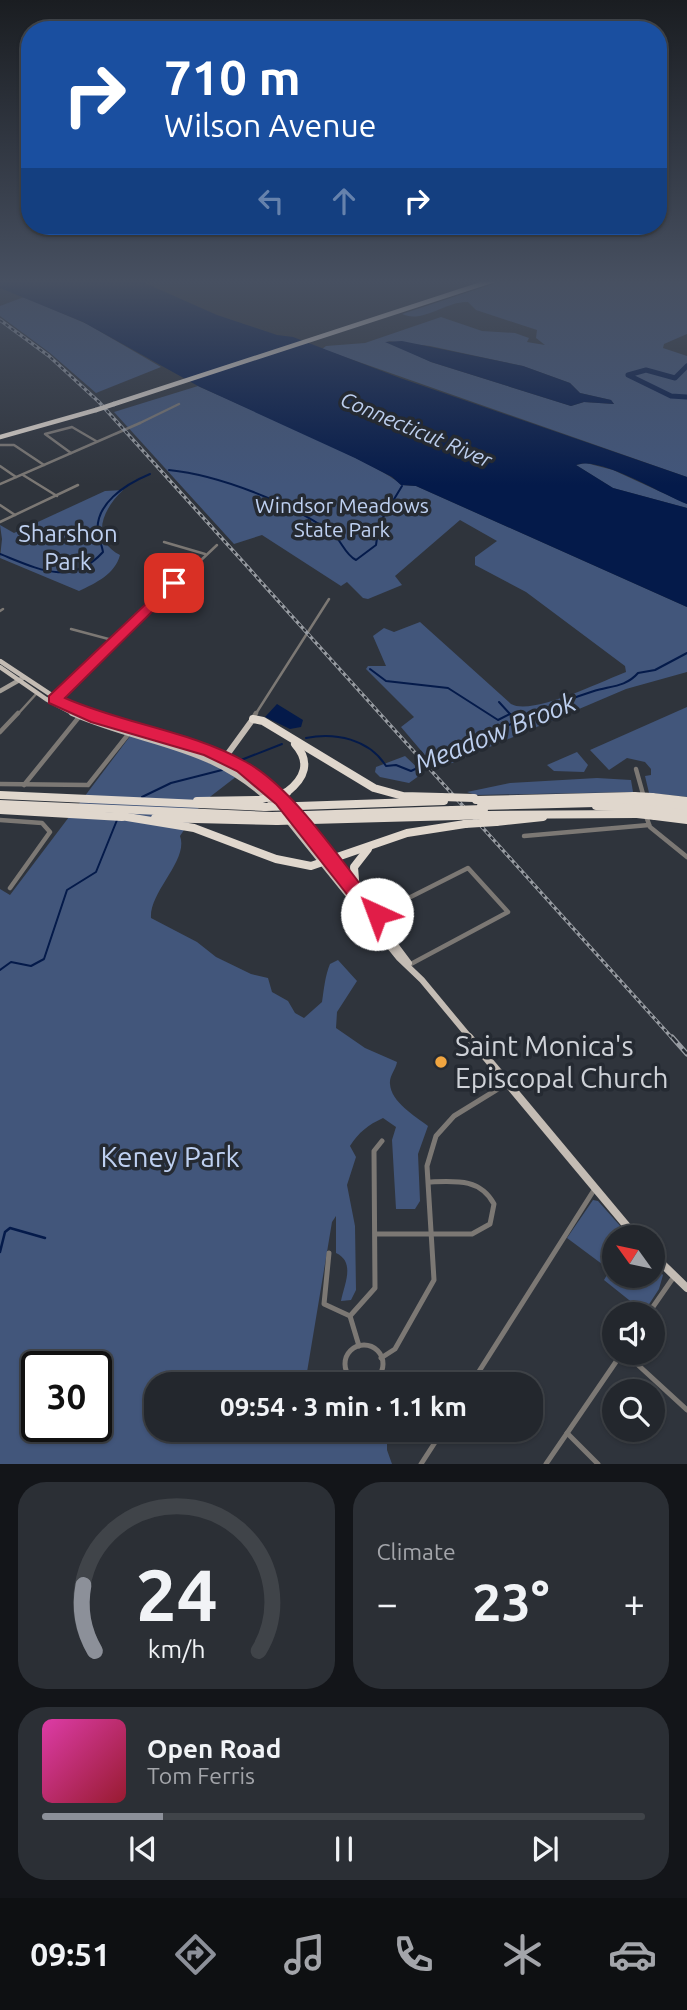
<!DOCTYPE html>
<meta charset="utf-8">
<style>
body{margin:0;font-family:Ubuntu,sans-serif;background:#2b2f35;color:#f1f3f6;height:100vh;display:flex;flex-direction:column;font-size:26px;white-space:nowrap}
*{box-sizing:border-box;margin:0}
p{font-size:23px;color:#a3a5aa}
.icon{flex:none;width:38px;height:38px;fill:none;stroke:currentColor;stroke-width:2;stroke-linecap:round;stroke-linejoin:round}
.map{position:relative;height:1464px;overflow:hidden}
.details{display:flex;flex-direction:column;gap:18px;padding:18px;background:#131519;flex:1}
.details>*{flex:none}
.banner{position:absolute;left:21px;top:21px;width:646px;height:214px;border-radius:28px;box-shadow:0 2px 5px #0004,0 0 0 2px #404449;background:#1a4fa0;color:#fff;overflow:hidden}
.needle{width:46px;rotate:303deg}
.buttons{position:absolute;left:602px;top:1225px;display:grid;gap:14px}
.buttons a{display:grid;place-items:center;width:63px;height:63px;border-radius:50%;background:#23272d;box-shadow:0 2px 5px #0004,0 0 0 2px #404449;font-size:35px}
.speed{position:absolute;left:21px;top:1351px;display:flex;gap:14px;font-size:35px;font-weight:700;text-align:center}
.speed>*{display:grid;place-content:center;width:91px;height:91px;border-radius:50%;background:#23272d;box-shadow:0 2px 5px #0004,0 0 0 2px #404449;line-height:1}
.speed .limit{border:4px solid #111;border-radius:10px;background:#fff;color:#111}
.pin{position:absolute;display:grid;place-items:center;width:60px;height:60px;color:#fff;margin:-30px;border-radius:14px;box-shadow:0 4px 10px #0006}
.me{position:absolute;width:77px;margin:-38px;rotate:317deg;stroke-linejoin:round;filter:drop-shadow(0 0 5px #0008)}
.turn{display:flex;align-items:center;gap:24px;height:147px;padding:0 28px;font-size:32px}
.turn .icon{width:91px;height:91px;stroke-width:2.5}
.turn b{display:block;font-size:49px;line-height:60px}
.lanes{display:flex;align-items:center;height:66px;padding:0 28px;background:#0003;justify-content:center;gap:35px;direction:ltr}
.lanes .off{opacity:.35}
.big{font-size:52px;font-weight:700;line-height:1.1}
.details .card{flex:1;display:flex;flex-direction:column;justify-content:center;gap:10px;min-width:0;padding:0 24px;border-radius:28px;background:#2b2f35}
.details .dial{align-items:center;gap:0}
.dial svg{height:182px;overflow:visible;fill:none;stroke:#404449;stroke-width:7;stroke-linecap:round;text-anchor:middle}
.dial text{fill:#f1f3f6;stroke:none}
.song{display:flex;align-items:center;gap:21px}
.cover{width:84px;height:84px;border-radius:10px;background:linear-gradient(135deg,hsl(320 70% 55%),hsl(350 70% 35%))}
.played{height:7px;border-radius:4px;background:linear-gradient(90deg,#8c9099 20%,#404449 20%)}
.keys{display:flex;justify-content:space-around;direction:ltr}
.heat{display:flex;justify-content:space-between;align-items:center;font-size:38px;direction:ltr}
.details .tiles{flex:1;display:grid;gap:18px;grid-template-columns:1fr 1fr}
.card:last-child{grid-column:span 2}
.trip{position:absolute;left:144px;top:1372px;width:399px;height:70px;border-radius:28px;background:#23272d;box-shadow:0 2px 5px #0004,0 0 0 2px #404449;font-weight:700;line-height:70px;text-align:center}
.tabs{display:flex;height:112px;justify-content:space-around;align-items:center;background:#0e1012;color:#a3a5aa}
.tabs .icon{width:49px;height:49px}
.tabs .current{color:#8c9099}
.tabs b{font-size:32px;color:#f1f3f6}
.map>svg:first-child{display:block}
.green{fill:#42567b;fill-rule:evenodd}
.water{fill:#041a4a}
.lines{fill:none;stroke-linecap:round;stroke-linejoin:round}
.stream-far1{stroke:#041a4a;stroke-width:2}
.stream{stroke:#041a4a;stroke-width:2.5}
.river{stroke:#041a4a;stroke-width:5}
.street-far2{stroke:#7c7874;stroke-width:2.5}
.street-far1{stroke:#7c7874;stroke-width:4.5}
.street{stroke:#7c7874;stroke-width:5}
.secondary{stroke:#a49f98;stroke-width:4.5}
.primary-far2{stroke:#c4bcb4;stroke-width:4.5}
.primary-far1{stroke:#c4bcb4;stroke-width:6}
.primary{stroke:#c4bcb4;stroke-width:8}
.highway-far1{stroke:#e0d7cd;stroke-width:4.5}
.highway{stroke:#e0d7cd;stroke-width:8}
.rail-far1-casing{stroke:#989ca2;stroke-width:3.5}
.rail-casing{stroke:#989ca2;stroke-width:5}
.rail-far1{stroke:#252a32;stroke-width:2;stroke-dasharray:3.5;stroke-linecap:butt}
.rail{stroke:#252a32;stroke-width:2.5;stroke-dasharray:8;stroke-linecap:butt}
.highway-bridge-far1{stroke:#e0d7cd;stroke-width:4.5}
.highway-bridge{stroke:#e0d7cd;stroke-width:8}
.route{fill:#e11d48;stroke:#92132f;stroke-width:2}
.poi-dot{fill:#f1a540;stroke:#252a32;stroke-width:2.5}
.labels{text-anchor:middle;stroke-width:7;stroke-linejoin:round;paint-order:stroke}
.far-water-label{font-size:21px;font-style:italic;fill:#bdcfef;stroke:#252a32}
.far-park-label{font-size:21px;fill:#bed0f1;stroke:#252a32}
.park-label{font-size:24px;fill:#bed0f1;stroke:#252a32}
.water-label{font-size:26px;font-style:italic;fill:#bdcfef;stroke:#252a32}
.near-poi-label{font-size:28px;fill:#cfd2d8;stroke:#252a32;text-anchor:start}
.near-park-label{font-size:28px;fill:#bed0f1;stroke:#252a32}
</style>
<div class="map">
<svg width="687" height="1464" viewBox="0 0 687 1464">
<rect width="100%" height="100%" fill="#2f343c"/>
<g class="green">
<path d="M505 280H687V334L664 344 663 348 687 356V477L322 349 326 346 365 343 441 317 482 331 515 333 529 338 527 342 545 345 536 338 537 330 476 310 468 302C448 300 422 324 402 314ZM387 341 430 346 523 366 570 383 580 393 611 400 614 404 584 402 571 406 431 362Z"/>
<path d="M24 297 87 324 161 367 96 393 50 353 0 316V306Z"/>
<path d="M198 386C228 400 391 469 401 485L416 486 687 607V672L626 689 452 763 435 767 401 727 414 717 366 669 368 666H386L373 636 384 628 394 632 420 622 511 704C532 716 602 681 626 672L625 666 526 592 475 565V557L497 541 460 520 395 576 402 585 368 599 363 598 347 582 341 586 262 535 234 544 114 412Z"/>
<path d="M586 463 613 470 687 504V508L613 488 576 465Z"/>
<path d="M123 490C102 510 90 539 120 555 115 574 96 583 79 591L0 558 2 539 0 525 14 533 105 491Z"/>
<path d="M687 707V797L649 793 645 776 651 775V769L645 762 627 758 609 770 590 750Z"/>
<path d="M131 735 211 759 237 776 202 803 180 836C189 860 149 892 151 918L197 942 216 957 251 974 268 978 272 992 288 1001 295 1013 304 1018 322 1002C324 989 325 976 330 964L338 960 357 981 337 1012 336 1028 365 1048 397 1062C396 1069 389 1076 390 1084 391 1102 415 1116 428 1126L418 1154 420 1201 415 1209H396L392 1140 396 1127 383 1118C368 1125 359 1132 350 1146L356 1157 347 1185 355 1226 356 1290 351 1300 341 1301C344 1285 356 1262 336 1253V1216L332 1222 305 1384H156V1430H387V1450L392 1464H0V889L10 895ZM37 1367H96V1426H37Z"/>
<path d="M577 752 588 765 584 772 554 771 547 765Z"/>
<path d="M405 756 423 773 409 783 380 777 375 772 376 767Z"/>
<path d="M597 778 631 780 633 792 476 795 467 792 510 783Z"/>
<path d="M593 1200 598 1201 630 1237H614V1276H653V1263L663 1275 659 1289 644 1312 604 1280 610 1270 567 1238Z"/>
</g>
<g class="water">
<path d="M0 280H138L217 315 277 335 293 337 400 378 687 477V504C663 495 599 455 576 465L613 488 687 508V607L416 486 401 485 392 477 355 458 198 386 83 322 0 288Z"/>
<path d="M402 341 523 366 570 383 580 393 611 400 614 404 584 402 571 406 431 362 385 342Z"/>
<path d="M277 704 303 720 301 727 290 729 265 717Z"/>
</g>
<g class="lines">
<g class="stream-far1">
<path d="M169 470C219 475 290 503 331 532 342 540 344 554 356 560L376 545 379 524 402 486"/>
<path d="M0 554C38 569 71 587 103 552 102 546 100 541 98 535 93 504 126 484 150 474"/>
<path d="M370 669 386 681 448 688 498 720 510 714 518 722"/>
<path d="M499 702 510 714"/>
<path d="M306 738C335 732 369 739 386 766L396 765 411 771C471 744 531 711 594 691 610 686 626 687 638 673L655 670 687 653"/>
<path d="M236 762 282 744"/>
<path d="M142 797 171 783 222 770"/>
<path d="M0 970 11 962 31 966 44 959 67 890 96 872 117 820"/>
</g>
<path class="stream" d="M0 1252 5 1232 10 1228 45 1238"/>
<path class="river" d="M687 366 675 378 646 370 628 375 671 396 687 397"/>
<g class="street-far2">
<path d="M140 423 179 404"/>
<path d="M0 445H14L44 465"/>
<path d="M71 453 45 434 72 427 96 441"/>
<path d="M0 466 16 477"/>
<path d="M23 475 57 496"/>
<path d="M0 484 140 423 115 434"/>
<path d="M0 505 15 515"/>
<path d="M0 522 78 485"/>
<path d="M164 542 205 554"/>
<path d="M0 611 3 609"/>
<path d="M71 629 116 641"/>
<path d="M51 702 217 545"/>
<path d="M17 715 37 693"/>
<path d="M255 715 329 599"/>
</g>
<g class="street-far1">
<path d="M253 718 256 713"/>
<path d="M0 732 18 713"/>
<path d="M636 769 643 794"/>
<path d="M0 784 88 785 130 732"/>
<path d="M24 785 79 717"/>
<path d="M646 816 650 827 687 857"/>
<path d="M0 820 42 823 50 832 10 888"/>
<path d="M524 836 649 825"/>
<path d="M373 916 468 868 508 912 409 965"/>
</g>
<g class="street">
<path d="M376 1234H472L490 1224 494 1204C480 1178 455 1181 429 1182"/>
<path d="M329 1253 324 1304 350 1316"/>
<path d="M648 1314 673 1278"/>
<circle cx="364" cy="1364" r="19"/>
<path d="M359 1346 350 1316 375 1288 374 1151 382 1141"/>
<path d="M625 1353 687 1410"/>
<path d="M381 1358 395 1349 434 1280 427 1166 436 1136 454 1116 506 1084"/>
<path d="M471 1384 594 1190"/>
<path d="M567 1433 598 1464"/>
<path d="M421 1464 443 1430"/>
<path d="M546 1464 622 1353"/>
</g>
<path class="secondary" d="M0 691 23 678"/>
<g class="primary-far2">
<path d="M0 661 71 708 92 715"/>
<path d="M0 667 46 699 76 715"/>
</g>
<g class="primary-far1">
<path d="M72 713C151 747 210 742 277 807"/>
<path d="M87 713 210 751 255 775 282 800 325 851 409 963"/>
<path d="M224 759 253 719"/>
<path d="M288 820 399 958 422 980 471 1039"/>
</g>
<g class="primary">
<path d="M469 1037 636 1237"/>
<path d="M653 1255 687 1288"/>
</g>
<g class="highway-far1">
<path d="M114 404 494 280"/>
<path d="M0 437 96 410"/>
</g>
<g class="highway">
<path d="M253 719 263 721 374 788 403 796 441 797"/>
<path d="M287 792C305 778 311 762 295 744"/>
<path d="M0 795 265 807"/>
<path d="M652 797 687 801"/>
<path d="M476 800 634 796"/>
<path d="M197 801 259 800"/>
<path d="M653 803 687 807"/>
<path d="M0 804 272 816"/>
<path d="M298 806 444 801"/>
<path d="M481 806 635 802"/>
<path d="M596 806 636 808"/>
<path d="M0 810 122 817"/>
<path d="M654 810 687 814"/>
<path d="M306 815 452 810"/>
<path d="M489 815 637 814"/>
<path d="M121 816 194 828 276 859 311 866 407 833 465 824"/>
<path d="M655 816 687 820"/>
<path d="M155 818 277 821"/>
<path d="M311 820 457 816"/>
<path d="M496 822 543 817"/>
<path d="M356 892 354 867 368 849"/>
</g>
<defs>
<path id="rail-far1" d="M0 320 49 356 99 402 673 1039"/>
<path id="rail" d="M672 1037 687 1054"/>
</defs>
<use href="#rail-far1" class="rail-far1-casing"/>
<use href="#rail" class="rail-casing"/>
<use href="#rail-far1" class="rail-far1"/>
<use href="#rail" class="rail"/>
<path class="highway-bridge-far1" d="M96 410 114 404"/>
<g class="highway-bridge">
<path d="M634 796 652 797"/>
<path d="M441 797 474 798"/>
<path d="M259 800 287 792"/>
<path d="M635 802 653 803"/>
<path d="M265 807 298 806"/>
<path d="M636 808 654 810"/>
<path d="M452 810 484 809"/>
<path d="M637 814 655 816"/>
<path d="M272 816 306 815"/>
<path d="M457 816 489 815"/>
<path d="M277 821 311 820"/>
<path d="M465 824 496 822"/>
</g>
</g>
<linearGradient id="sky" x2="0" y2="1"><stop stop-color="#1a1d21"/><stop offset="0.58" stop-color="#475061"/><stop offset="1" stop-color="#475061" stop-opacity="0"/></linearGradient>
<rect width="687" height="485" fill="url(#sky)"/>
<path class="route" d="M170 581 181 583 65 698C124 724 191 731 246 762 294 788 343 864 378 907L384 909 386 914 384 920 374 923 368 921 276 804 237 771 204 755 91 722 49 703V696Z"/>
<circle class="poi-dot" cx="441" cy="1062" r="7"/>
<g class="labels">
<g class="far-water-label">
<text transform="translate(416 430) rotate(23)" y="7">Connecticut River</text>
</g>
<g class="far-park-label">
<text x="342" y="513">Windsor Meadows<tspan x="342" dy="24">State Park</tspan></text>
</g>
<g class="park-label">
<text x="68" y="542">Sharshon<tspan x="68" dy="28">Park</tspan></text>
</g>
<g class="water-label">
<text transform="translate(495 733) rotate(-22)" y="9">Meadow Brook</text>
</g>
<g class="near-poi-label">
<text x="455" y="1056">Saint Monica's<tspan x="455" dy="32">Episcopal Church</tspan></text>
</g>
<g class="near-park-label">
<text x="170" y="1167">Keney Park</text>
</g>
</g>
</svg>
<div class="buttons">
<a><svg class="needle" viewBox="-14 -14 28 28"><path d="M0-13l5 13h-10z" fill="#e53935"/><path d="M0 13l5-13h-10z" fill="#a3a5aa"/></svg></a>
<a><svg class="icon" aria-label="sound" viewBox="0 0 24 24"><path d="M4 9h4l5-4v14l-5-4H4zM17 9q2 3 0 6"/></svg></a>
<a><svg class="icon" aria-label="search" viewBox="0 0 24 24"><circle cx="10" cy="10" r="6"/><path d="M15 15l6 6"/></svg></a>
</div>
<div class="speed"><div class="limit">30</div></div>
<div class="pin" style="left:174px;top:583px;background:#d93025"><svg class="icon" aria-label="arrive" viewBox="0 0 24 24"><path d="M6 21V4h12l-3 4 3 4H6"/></svg></div>
<svg class="me" style="left:377px;top:914px" viewBox="-20 -20 40 40"><circle r="19" fill="#fff"/><path d="M0-13L10 11 0 6-10 11z" fill="#e11d48"/></svg>
<div class="trip">09:54 · 3 min · 1.1 km</div>
<div class="banner">
<div class="turn"><svg class="icon" aria-label="right" viewBox="0 0 24 24"><path d="M7 20v-9h11M14 6l5 5-5 5"/></svg><div><b>710 m</b>Wilson Avenue</div></div>
<div class="lanes"><svg class="icon off" aria-label="left" viewBox="0 0 24 24"><path d="M17 20v-9H6M10 6l-5 5 5 5"/></svg><svg class="icon off" aria-label="ahead" viewBox="0 0 24 24"><path d="M12 20V5M6 11l6-6 6 6"/></svg><svg class="icon" aria-label="right" viewBox="0 0 24 24"><path d="M7 20v-9h11M14 6l5 5-5 5"/></svg></div>
</div>
</div>
<section class="details">
<div class="tiles">
<div class="card dial"><svg viewBox="0 0 100 80">
<path d="M14 69A42 42 0 1 1 86 69"/>
<path d="M14 69A42 42 0 0 1 9 40" stroke="#8c9099"/>
<text x="50" y="56" font-size="32" font-weight="700">24</text>
<text x="50" y="72" font-size="11">km/h</text>
</svg></div>
<div class="card"><p>Climate</p>
<div class="heat"><a>−</a><b class="big">23°</b><a>+</a></div>
</div>
<div class="card">
<div class="song"><i class="cover"></i><div><b>Open Road</b><p>Tom Ferris</p></div></div>
<div class="played"></div>
<div class="keys"><svg class="icon" aria-label="previous" viewBox="0 0 24 24"><path d="M18 5L8 12l10 7zM5 5v14"/></svg><svg class="icon" aria-label="pause" viewBox="0 0 24 24"><path d="M8 5v14M16 5v14"/></svg><svg class="icon" aria-label="next" viewBox="0 0 24 24"><path d="M6 5l10 7-10 7zM19 5v14"/></svg></div>
</div>
</div>
</section>
<nav class="tabs">
<b>09:51</b>
<svg class="icon current" aria-label="directions" viewBox="0 0 24 24"><path d="M12 3l9 9-9 9-9-9zM9 14v-3h6M13 9l2 2-2 2"/></svg>
<svg class="icon" aria-label="music" viewBox="0 0 24 24"><path d="M9 18V5l10-2v13"/><circle cx="6" cy="18" r="3"/><circle cx="16" cy="16" r="3"/></svg>
<svg class="icon" aria-label="phone" viewBox="0 0 24 24"><path d="M5 4h4l2 5-3 2q2 4 5 5l2-3 5 2v4C11 20 4 13 5 4z"/></svg>
<svg class="icon" aria-label="climate" viewBox="0 0 24 24"><path d="M12 3v18M4 7l16 10M4 17L20 7"/></svg>
<svg class="icon" aria-label="car" viewBox="0 0 24 24"><path d="M5 17H2v-5l4-1 3-4h7l3 4 3 1v5h-3M9 17h6M6 11h13"/><circle cx="7" cy="17" r="2"/><circle cx="17" cy="17" r="2"/></svg>
</nav>
